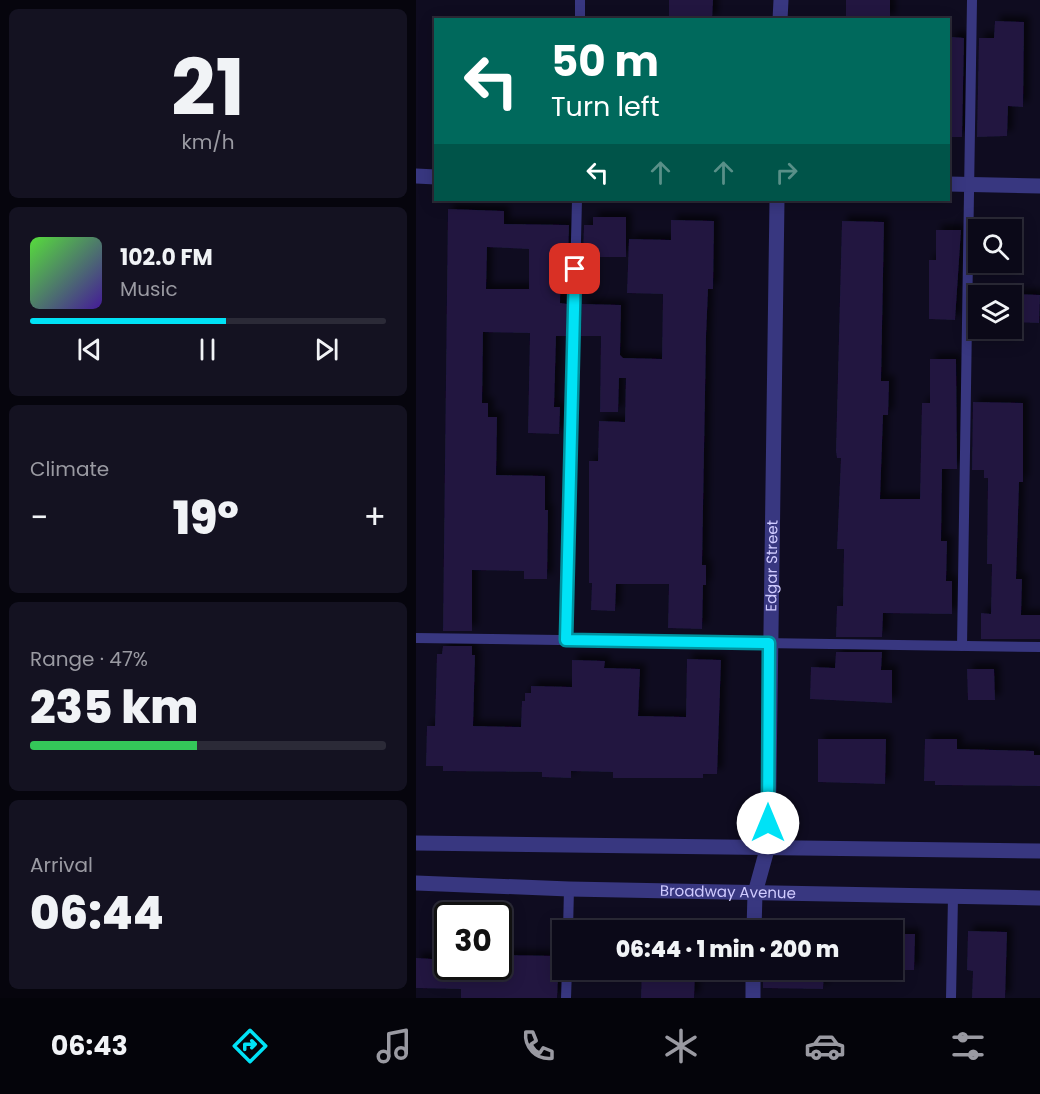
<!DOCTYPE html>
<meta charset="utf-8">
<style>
body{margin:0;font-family:Poppins,sans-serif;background:#141221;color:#f1f3f6;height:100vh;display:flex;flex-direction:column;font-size:22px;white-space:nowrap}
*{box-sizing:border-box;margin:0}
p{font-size:20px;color:#9a9aa2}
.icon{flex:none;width:33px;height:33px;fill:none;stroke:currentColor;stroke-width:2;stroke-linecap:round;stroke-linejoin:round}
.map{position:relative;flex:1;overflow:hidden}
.details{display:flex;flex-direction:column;gap:9px;padding:9px;background:#06050d;width:416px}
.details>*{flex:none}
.banner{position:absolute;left:18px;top:18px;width:516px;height:183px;border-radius:0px;box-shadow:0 3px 15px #0003,0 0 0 2px #2b2a37;background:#00695c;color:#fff;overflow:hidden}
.buttons{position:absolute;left:552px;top:219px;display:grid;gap:12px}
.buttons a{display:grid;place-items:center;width:54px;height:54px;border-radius:0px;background:#0b0918;box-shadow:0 3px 15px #0003,0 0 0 2px #2b2a37;font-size:30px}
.speed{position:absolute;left:18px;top:902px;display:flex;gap:12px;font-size:30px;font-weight:700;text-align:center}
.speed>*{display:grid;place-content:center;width:78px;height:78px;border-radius:50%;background:#0b0918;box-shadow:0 3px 15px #0003,0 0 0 2px #2b2a37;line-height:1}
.speed .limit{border:3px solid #111;border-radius:9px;background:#fff;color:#111}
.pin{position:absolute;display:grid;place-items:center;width:51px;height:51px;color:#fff;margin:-26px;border-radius:12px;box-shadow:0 3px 9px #0006}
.me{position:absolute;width:66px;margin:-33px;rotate:0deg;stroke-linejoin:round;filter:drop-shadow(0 0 4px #0008)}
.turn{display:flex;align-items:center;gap:21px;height:126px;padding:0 18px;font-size:27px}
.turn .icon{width:78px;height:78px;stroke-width:2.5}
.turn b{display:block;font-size:42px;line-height:51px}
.lanes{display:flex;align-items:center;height:57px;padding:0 18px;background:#0003;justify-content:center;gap:30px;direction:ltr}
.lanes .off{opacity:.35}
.big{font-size:45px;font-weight:800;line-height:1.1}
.details .widget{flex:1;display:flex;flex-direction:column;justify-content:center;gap:9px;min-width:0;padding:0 21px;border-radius:9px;background:#141221}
.details .dial{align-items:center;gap:0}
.dial b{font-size:78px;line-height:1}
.song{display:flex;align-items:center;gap:18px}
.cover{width:72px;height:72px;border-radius:9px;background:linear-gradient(135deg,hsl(110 70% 55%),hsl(260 70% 35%))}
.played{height:6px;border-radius:3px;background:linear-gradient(90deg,#00e2f6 55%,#2b2a37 55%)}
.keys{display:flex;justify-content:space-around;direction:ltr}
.heat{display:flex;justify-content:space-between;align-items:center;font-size:33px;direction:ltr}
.charge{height:9px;border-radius:4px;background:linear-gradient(90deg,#34c759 47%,#2b2a37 0)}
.trip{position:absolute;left:136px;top:920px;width:351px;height:60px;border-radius:0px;background:#0b0918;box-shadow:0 3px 15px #0003,0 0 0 2px #2b2a37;font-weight:800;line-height:60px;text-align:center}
.menu{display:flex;height:96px;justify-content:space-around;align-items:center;background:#04040a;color:#9a9aa2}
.menu .icon{width:42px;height:42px}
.menu .active{color:#00e2f6}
.menu b{font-size:27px;color:#f1f3f6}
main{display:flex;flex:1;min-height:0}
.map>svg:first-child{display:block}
.building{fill:#201841;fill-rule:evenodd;filter:url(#shadow)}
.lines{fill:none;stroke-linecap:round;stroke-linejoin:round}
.service{stroke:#383780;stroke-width:10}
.minor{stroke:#383780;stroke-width:15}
.tertiary{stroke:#383780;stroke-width:15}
.route-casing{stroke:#0093a0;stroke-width:15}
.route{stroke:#00e2f6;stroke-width:10}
.labels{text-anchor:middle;stroke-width:6;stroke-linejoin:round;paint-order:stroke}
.street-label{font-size:15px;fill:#d0cbff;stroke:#0f0c20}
</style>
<main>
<section class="details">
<div class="widget dial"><b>21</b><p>km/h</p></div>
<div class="widget">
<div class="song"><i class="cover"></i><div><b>102.0 FM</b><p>Music</p></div></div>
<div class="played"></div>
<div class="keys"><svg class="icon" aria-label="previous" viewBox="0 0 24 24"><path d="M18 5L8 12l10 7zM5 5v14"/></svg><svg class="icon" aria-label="pause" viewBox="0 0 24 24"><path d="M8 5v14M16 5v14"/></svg><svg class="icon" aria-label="next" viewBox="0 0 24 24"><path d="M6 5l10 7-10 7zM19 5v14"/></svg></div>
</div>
<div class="widget"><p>Climate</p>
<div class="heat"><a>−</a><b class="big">19°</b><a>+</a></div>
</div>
<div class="widget"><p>Range · 47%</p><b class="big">235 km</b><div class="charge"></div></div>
<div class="widget"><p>Arrival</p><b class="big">06:44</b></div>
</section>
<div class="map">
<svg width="625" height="998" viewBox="0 0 625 998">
<defs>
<filter id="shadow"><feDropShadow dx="5.5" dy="-5.5" stdDeviation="3" flood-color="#0009"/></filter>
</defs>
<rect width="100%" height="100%" fill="#0f0c20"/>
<g class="building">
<path d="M253 0H297L296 20H253Z"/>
<rect x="430" y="0" width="44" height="20"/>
<path d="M579 21 608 22 607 107 592 106 591 136 561 137 563 38H578Z"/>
<path d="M536 37 548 38 546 137H532V45Z"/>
<path d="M32 209 88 211V224L153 225 152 257H145L144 303 151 304 150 336H140L138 407H144L143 434 112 433 114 333 67 332 66 403H72V417H81L80 475 129 476V510H132L131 579H108V571L56 570V631H27ZM71 247 113 249V289H70Z"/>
<path d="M177 217H210V257H167L168 225H177Z"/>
<path d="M255 220 298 221 297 289H292L290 336 286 565H290V585H287L286 629 252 628 253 584H200L199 611 175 610 176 583H173V461H182L183 421 209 422 210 378H203L202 412H184L185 336H165L166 304 205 305 204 355 207 358 246 359 247 294 211 293 213 239 255 240Z"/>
<path d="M426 221 468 222 465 381H473L472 415H467L464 499H504L506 403H514V359H540L541 469H526L525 541H531L530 581H536V614L467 613 466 637H420L421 606H427L428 549H421L425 458H421L420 451Z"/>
<path d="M520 230H545L539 320 513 319V260H520Z"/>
<path d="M596 294 624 295 623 323 596 322Z"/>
<path d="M557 402 607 403V482H603L600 579H606L605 615H624V639H565V613L575 614 576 564H571L572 478H568V470H556Z"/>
<path d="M27 646H56V655H59L57 726 105 727 106 701H109V693H115V686L156 687V660L189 661 188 668 224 669 222 716 270 717 271 659 305 660 301 774H287V778H197V772L155 771V778L126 777V772L27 771V766H10L11 726H19L21 654H26Z"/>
<path d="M420 652H466L465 670H476V703L394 699 395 667 419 668Z"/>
<path d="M551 669H578L579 700H552Z"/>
<path d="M402 739H470L469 784 402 782Z"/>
<path d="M509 739H541V749L618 751V755H624V786L519 785V781H508Z"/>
<path d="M552 931 591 932 589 998H556L557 971 551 970Z"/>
<path d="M477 934H499L498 970H477Z"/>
<path d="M82 955 143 956 141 998H45V989L0 988V958L32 960V966H82Z"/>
<path d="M226 969H279L278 998H225Z"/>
<path d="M347 969H408L407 989 347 988Z"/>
</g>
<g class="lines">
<g class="service">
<path d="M164 20V0"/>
<path d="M0 638 625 647"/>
<path d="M150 640 161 200"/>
<path d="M546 646 556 0"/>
<path d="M152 930 153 889"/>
<path d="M150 998 151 969"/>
<path d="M535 998 537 897"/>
</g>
<g class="minor">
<path d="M364 20 365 0"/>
<path d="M0 176 20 177"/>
<path d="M532 184 625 186"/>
<path id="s1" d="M338 930 339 893 352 846 361 200"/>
<path d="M337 998V969"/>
</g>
<g class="tertiary">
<path d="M0 843 625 851"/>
<path id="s2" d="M0 883 153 889 625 898"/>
</g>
</g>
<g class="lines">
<defs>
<path id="route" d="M159 269 150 640 353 643 352 823"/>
</defs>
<use href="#route" class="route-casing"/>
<use href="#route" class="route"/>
</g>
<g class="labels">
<g class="street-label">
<text dy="5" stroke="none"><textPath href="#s1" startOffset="366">Edgar Street</textPath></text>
<text dy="5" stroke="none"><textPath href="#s2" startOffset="312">Broadway Avenue</textPath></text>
</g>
</g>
</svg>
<div class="buttons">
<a><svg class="icon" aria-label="search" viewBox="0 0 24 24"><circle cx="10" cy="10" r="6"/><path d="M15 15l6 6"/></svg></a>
<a><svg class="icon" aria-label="layers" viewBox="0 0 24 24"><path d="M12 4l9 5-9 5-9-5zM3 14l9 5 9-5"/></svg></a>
</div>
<div class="speed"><div class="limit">30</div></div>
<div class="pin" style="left:159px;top:269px;background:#d93025"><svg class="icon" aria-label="arrive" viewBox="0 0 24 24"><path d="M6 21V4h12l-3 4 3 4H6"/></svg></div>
<svg class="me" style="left:352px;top:823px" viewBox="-20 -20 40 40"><circle r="19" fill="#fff"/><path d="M0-13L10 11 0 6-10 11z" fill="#00e2f6"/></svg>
<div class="trip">06:44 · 1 min · 200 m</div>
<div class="banner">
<div class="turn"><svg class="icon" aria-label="left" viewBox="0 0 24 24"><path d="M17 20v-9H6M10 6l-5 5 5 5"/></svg><div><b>50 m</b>Turn left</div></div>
<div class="lanes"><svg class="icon" aria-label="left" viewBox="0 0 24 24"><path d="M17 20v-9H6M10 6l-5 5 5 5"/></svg><svg class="icon off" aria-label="ahead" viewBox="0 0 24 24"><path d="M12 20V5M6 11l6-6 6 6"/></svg><svg class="icon off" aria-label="ahead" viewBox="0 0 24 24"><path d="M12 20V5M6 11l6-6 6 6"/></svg><svg class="icon off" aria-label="right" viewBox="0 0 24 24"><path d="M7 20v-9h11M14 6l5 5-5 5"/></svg></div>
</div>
</div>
</main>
<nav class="menu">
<b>06:43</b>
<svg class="icon active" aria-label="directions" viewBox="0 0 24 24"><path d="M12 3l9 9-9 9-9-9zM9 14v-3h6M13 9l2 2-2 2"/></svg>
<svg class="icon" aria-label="music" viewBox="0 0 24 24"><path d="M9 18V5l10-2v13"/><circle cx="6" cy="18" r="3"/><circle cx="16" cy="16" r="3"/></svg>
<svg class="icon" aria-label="phone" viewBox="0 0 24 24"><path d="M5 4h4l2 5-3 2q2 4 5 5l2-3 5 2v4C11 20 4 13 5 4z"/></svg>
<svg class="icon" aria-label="climate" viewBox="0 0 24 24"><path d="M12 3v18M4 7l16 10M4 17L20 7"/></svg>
<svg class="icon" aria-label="car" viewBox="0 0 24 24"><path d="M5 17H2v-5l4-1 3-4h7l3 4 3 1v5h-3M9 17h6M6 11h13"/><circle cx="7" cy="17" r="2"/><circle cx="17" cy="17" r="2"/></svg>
<svg class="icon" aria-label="filters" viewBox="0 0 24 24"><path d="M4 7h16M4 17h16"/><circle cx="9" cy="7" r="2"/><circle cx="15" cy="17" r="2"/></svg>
</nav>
